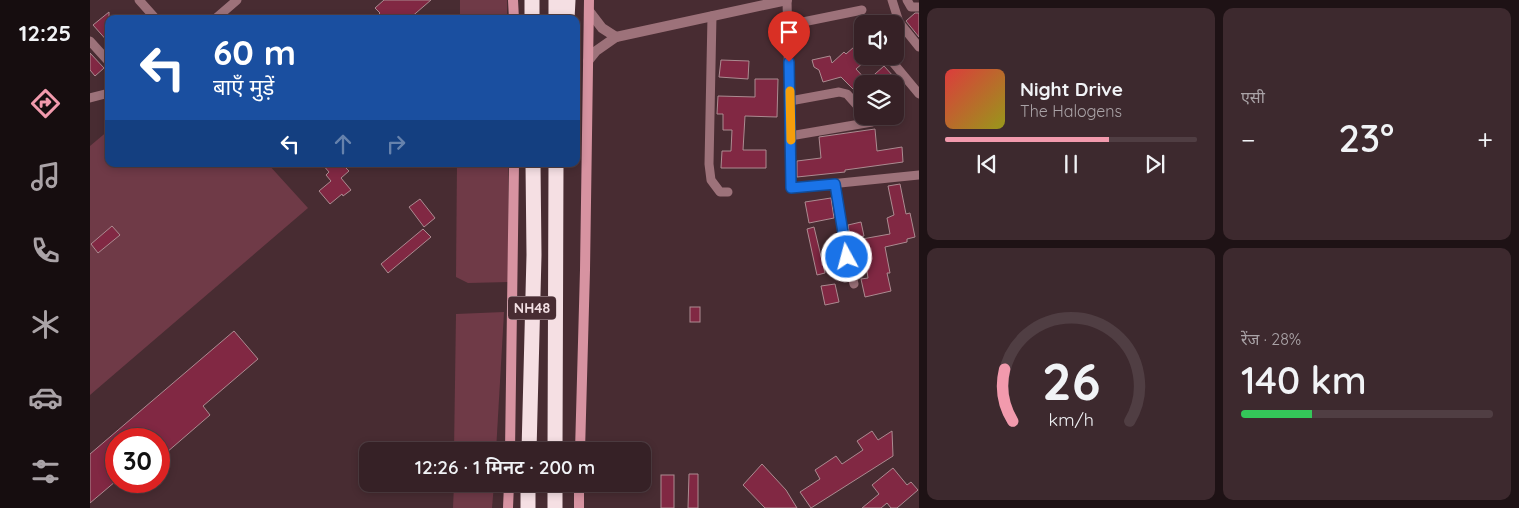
<!DOCTYPE html>
<html lang="hi">
<meta charset="utf-8">
<style>
body{margin:0;font-family:Quicksand,"Noto Sans Devanagari",sans-serif;background:#3d292e;color:#f1f3f6;height:100vh;display:flex;flex-direction:column;font-size:19px;white-space:nowrap}
*{box-sizing:border-box;margin:0}
p{font-size:16px;color:#aaa3a7}
.icon{flex:none;width:28px;height:28px;fill:none;stroke:currentColor;stroke-width:2;stroke-linecap:round;stroke-linejoin:round}
.map{position:relative;flex:1;overflow:hidden}
.details{display:flex;flex-direction:column;gap:8px;padding:8px;background:#1e1215;width:600px}
.details>*{flex:none}
.banner{position:absolute;left:15px;top:15px;width:475px;height:152px;border-radius:10px;box-shadow:0 2px 8px #0003,0 0 0 1px #503e43;background:#1a4fa0;color:#fff;overflow:hidden}
.fabs{position:absolute;left:764px;top:15px;display:grid;gap:10px}
.fabs a{display:grid;place-items:center;width:50px;height:50px;border-radius:10px;background:#362126;box-shadow:0 2px 8px #0003,0 0 0 1px #503e43;font-size:25px}
.speed{position:absolute;left:15px;top:428px;display:flex;gap:10px;font-size:25px;font-weight:700;text-align:center}
.speed>*{display:grid;place-content:center;width:65px;height:65px;border-radius:50%;background:#362126;box-shadow:0 2px 8px #0003,0 0 0 1px #503e43;line-height:1}
.speed .limit{border:8px solid #d22;background:#fff;color:#111}
.pin{position:absolute;display:grid;place-items:center;width:42px;height:42px;color:#fff;margin:-51px -21px;border-radius:50% 50% 50% 0;rotate:-45deg;box-shadow:0 0 5px #0007}
.pin .icon{rotate:45deg}
.me{position:absolute;width:55px;margin:-28px;rotate:353deg;stroke-linejoin:round;filter:drop-shadow(0 0 4px #0008)}
.turn{display:flex;align-items:center;gap:18px;height:105px;padding:0 25px;font-size:22px}
.turn .icon{width:65px;height:65px;stroke-width:2.5}
.turn b{display:block;font-size:35px;line-height:42px}
.lanes{display:flex;align-items:center;height:48px;padding:0 25px;background:#0003;justify-content:center;gap:25px;direction:ltr}
.lanes .off{opacity:.35}
.big{font-size:38px;font-weight:600;line-height:1.1}
.details .widget{flex:1;display:flex;flex-direction:column;justify-content:center;gap:8px;min-width:0;padding:0 18px;border-radius:10px;background:#3d292e}
.details .dial{align-items:center;gap:0}
.dial svg{height:130px;overflow:visible;fill:none;stroke:#503e43;stroke-width:7;stroke-linecap:round;text-anchor:middle}
.dial text{fill:#f1f3f6;stroke:none}
.song{display:flex;align-items:center;gap:15px}
.cover{width:60px;height:60px;border-radius:8px;background:linear-gradient(135deg,hsl(0 70% 55%),hsl(60 70% 35%))}
.played{height:5px;border-radius:2px;background:linear-gradient(90deg,#f29aad 65%,#503e43 65%)}
.keys{display:flex;justify-content:space-around;direction:ltr}
.heat{display:flex;justify-content:space-between;align-items:center;font-size:28px;direction:ltr}
.charge{height:8px;border-radius:4px;background:linear-gradient(90deg,#34c759 28%,#503e43 0)}
.details .tiles{flex:1;display:grid;gap:8px;grid-template-columns:repeat(2,1fr)}
.trip{position:absolute;left:269px;top:442px;width:292px;height:50px;border-radius:10px;background:#362126;box-shadow:0 2px 8px #0003,0 0 0 1px #503e43;font-weight:600;line-height:50px;text-align:center}
main{display:flex;flex:1;min-height:0}
.tabs{display:flex;flex-direction:column;width:90px;justify-content:space-around;align-items:center;background:#160d0f;color:#aaa3a7}
.tabs .icon{width:35px;height:35px}
.tabs .current{color:#f29aad}
.tabs b{font-size:22px;color:#f1f3f6}
.map>svg:first-child{display:block}
.green{fill:#6f3a47}
.building{fill:#812843;stroke:#ac8b91}
.lines{fill:none;stroke-linecap:round;stroke-linejoin:round}
.minor{stroke:#9d727a;stroke-width:9}
.tertiary{stroke:#9d727a;stroke-width:10}
.secondary{stroke:#d793a1;stroke-width:10}
.motorway{stroke:#f5dfe3;stroke-width:15}
.route-casing{stroke:#114b97;stroke-width:12}
.route{stroke:#1a73e8;stroke-width:9}
.slow{stroke:#f59e0b;stroke-width:9}
.labels{text-anchor:middle;stroke-width:4.5;stroke-linejoin:round;paint-order:stroke}
.shield{fill:#482c32;stroke:#bfa9ae;stroke-width:1}
.shield-label{font-size:14px;font-weight:bold;fill:#f2dfe3}
</style>
<main>
<nav class="tabs">
<b>12:25</b>
<svg class="icon current" aria-label="directions" viewBox="0 0 24 24"><path d="M12 3l9 9-9 9-9-9zM9 14v-3h6M13 9l2 2-2 2"/></svg>
<svg class="icon" aria-label="music" viewBox="0 0 24 24"><path d="M9 18V5l10-2v13"/><circle cx="6" cy="18" r="3"/><circle cx="16" cy="16" r="3"/></svg>
<svg class="icon" aria-label="phone" viewBox="0 0 24 24"><path d="M5 4h4l2 5-3 2q2 4 5 5l2-3 5 2v4C11 20 4 13 5 4z"/></svg>
<svg class="icon" aria-label="climate" viewBox="0 0 24 24"><path d="M12 3v18M4 7l16 10M4 17L20 7"/></svg>
<svg class="icon" aria-label="car" viewBox="0 0 24 24"><path d="M5 17H2v-5l4-1 3-4h7l3 4 3 1v5h-3M9 17h6M6 11h13"/><circle cx="7" cy="17" r="2"/><circle cx="17" cy="17" r="2"/></svg>
<svg class="icon" aria-label="filters" viewBox="0 0 24 24"><path d="M4 7h16M4 17h16"/><circle cx="9" cy="7" r="2"/><circle cx="15" cy="17" r="2"/></svg>
</nav>
<div class="map">
<svg width="829" height="508" viewBox="0 0 829 508">
<rect width="100%" height="100%" fill="#482c32"/>
<g class="green">
<rect x="370" y="0" width="47" height="19"/>
<path d="M19 130V164H178L218 208 0 395V146Z"/>
<path d="M367 164H418L419 282 378 283 366 277Z"/>
<path d="M414 312 406 451H364L366 314Z"/>
<path d="M364 484H404L402 508H363Z"/>
</g>
<g class="building">
<path d="M294 0H341L319 19H284L290 13 285 8Z"/>
<path d="M19 12V43L3 25Z"/>
<path d="M825 13H829V37L816 21Z"/>
<path d="M772 40V56H781L766 69 777 81 794 66 804 77 796 84H769L763 89 751 77 733 82 729 70 724 67 722 60 740 56 742 63 754 52 756 54Z"/>
<path d="M0 53 14 68 5 76 0 70Z"/>
<path d="M631 60 659 61 658 79 629 77Z"/>
<path d="M665 79H688L687 117 655 116 653 150H676V168H631L632 151H641L642 130H633V114H627L628 96 665 97Z"/>
<path d="M785 129 787 151 812 147 813 162 755 170V172L707 177V161L731 158 729 137Z"/>
<path d="M232 164H252L259 171 251 178 261 190 253 196 252 194 240 204 229 191 241 181 236 175 239 172Z"/>
<path d="M810 184 816 214 820 213 825 237 817 239V242L795 247 800 273H797L801 291 775 297 771 279 778 278 772 239 800 234 797 218 804 215 798 186Z"/>
<path d="M741 198 744 218 719 223 715 202Z"/>
<path d="M330 199 345 218 334 227 319 207Z"/>
<path d="M771 222 774 236 760 239 758 225Z"/>
<path d="M22 226 30 235 8 253 1 244Z"/>
<path d="M724 227 735 273 727 275 717 229Z"/>
<path d="M333 229 341 237 298 273 291 264Z"/>
<path d="M745 284 749 302 735 305 731 286Z"/>
<rect x="600" y="307" width="10" height="15"/>
<path d="M144 331 168 359 113 406 120 415 69 459V439H26V481L0 503V454Z"/>
<path d="M782 431 788 440 802 431 803 456 721 508 710 492 730 479 725 470 746 456 752 464 773 450 767 441Z"/>
<path d="M672 464 696 490 707 508H675L653 485Z"/>
<path d="M803 468 817 485 821 482 828 490 807 508H801L797 503 791 508H772L789 494 782 485Z"/>
<path d="M599 474H608V508H598Z"/>
<rect x="571" y="475" width="13" height="33"/>
</g>
<g class="lines">
<g class="minor">
<path d="M49 0 66 19"/>
<path d="M697 0 701 188 829 175"/>
<path d="M802 0 809 22 829 47"/>
<path d="M817 0 821 7H829"/>
<path d="M622 16 619 164 621 180 630 192H638"/>
<path d="M125 19 147 0"/>
<path d="M698 25 772 10"/>
<path d="M0 41 19 62"/>
<path d="M800 59 829 94"/>
<path d="M0 98 19 93"/>
<path d="M700 101 749 92 757 94 772 111"/>
<path d="M700 136 782 122"/>
<path d="M745 184 757 257 764 284"/>
</g>
<g class="tertiary">
<path d="M499 11 512 28 526 37"/>
<path d="M498 61 506 51 526 37 697 0"/>
</g>
<g class="secondary">
<path d="M423 0 424 19"/>
<path d="M420 451 424 164"/>
<path d="M490 451 495 270 499 0"/>
<path d="M418 508 419 484"/>
<path d="M489 508V484"/>
</g>
<g class="motorway">
<path d="M442 0V19"/>
<path d="M466 19V0"/>
<path d="M477 19 478 0"/>
<path d="M439 451 444 255 443 164"/>
<path d="M465 451 466 164"/>
<path d="M438 508V484"/>
<path d="M465 508V484"/>
</g>
</g>
<g class="lines">
<defs>
<path id="route" d="M699 62 701 188 745 184 757 257"/>
</defs>
<use href="#route" class="route-casing"/>
<use href="#route" class="route"/>
<path class="slow" d="M700 91 701 140"/>
</g>
<g class="labels">
<rect class="shield" x="418" y="296.5" width="48" height="23" rx="4"/>
<g class="shield-label">
<text x="442" y="313">NH48</text>
</g>
</g>
</svg>
<div class="fabs">
<a><svg class="icon" aria-label="sound" viewBox="0 0 24 24"><path d="M4 9h4l5-4v14l-5-4H4zM17 9q2 3 0 6"/></svg></a>
<a><svg class="icon" aria-label="layers" viewBox="0 0 24 24"><path d="M12 4l9 5-9 5-9-5zM3 14l9 5 9-5"/></svg></a>
</div>
<div class="speed"><div class="limit">30</div></div>
<div class="pin" style="left:699px;top:62px;background:#d93025"><svg class="icon" aria-label="arrive" viewBox="0 0 24 24"><path d="M6 21V4h12l-3 4 3 4H6"/></svg></div>
<svg class="me" style="left:757px;top:257px" viewBox="-20 -20 40 40"><circle r="17" fill="#1a73e8" stroke="#fff" stroke-width="3"/><path d="M0-11L8 9 0 5-8 9z" fill="#fff"/></svg>
<div class="trip">12:26 · 1 मिनट · 200 m</div>
<div class="banner">
<div class="turn"><svg class="icon" aria-label="left" viewBox="0 0 24 24"><path d="M17 20v-9H6M10 6l-5 5 5 5"/></svg><div><b>60 m</b>बाएँ मुड़ें</div></div>
<div class="lanes"><svg class="icon" aria-label="left" viewBox="0 0 24 24"><path d="M17 20v-9H6M10 6l-5 5 5 5"/></svg><svg class="icon off" aria-label="ahead" viewBox="0 0 24 24"><path d="M12 20V5M6 11l6-6 6 6"/></svg><svg class="icon off" aria-label="right" viewBox="0 0 24 24"><path d="M7 20v-9h11M14 6l5 5-5 5"/></svg></div>
</div>
</div>
<section class="details">
<div class="tiles">
<div class="widget">
<div class="song"><i class="cover"></i><div><b>Night Drive</b><p>The Halogens</p></div></div>
<div class="played"></div>
<div class="keys"><svg class="icon" aria-label="previous" viewBox="0 0 24 24"><path d="M18 5L8 12l10 7zM5 5v14"/></svg><svg class="icon" aria-label="pause" viewBox="0 0 24 24"><path d="M8 5v14M16 5v14"/></svg><svg class="icon" aria-label="next" viewBox="0 0 24 24"><path d="M6 5l10 7-10 7zM19 5v14"/></svg></div>
</div>
<div class="widget"><p>एसी</p>
<div class="heat"><a>−</a><b class="big">23°</b><a>+</a></div>
</div>
<div class="widget dial"><svg viewBox="0 0 100 80">
<path d="M14 69A42 42 0 1 1 86 69"/>
<path d="M14 69A42 42 0 0 1 9 37" stroke="#f29aad"/>
<text x="50" y="56" font-size="32" font-weight="700">26</text>
<text x="50" y="72" font-size="11">km/h</text>
</svg></div>
<div class="widget"><p>रेंज · 28%</p><b class="big">140 km</b><div class="charge"></div></div>
</div>
</section>
</main>
